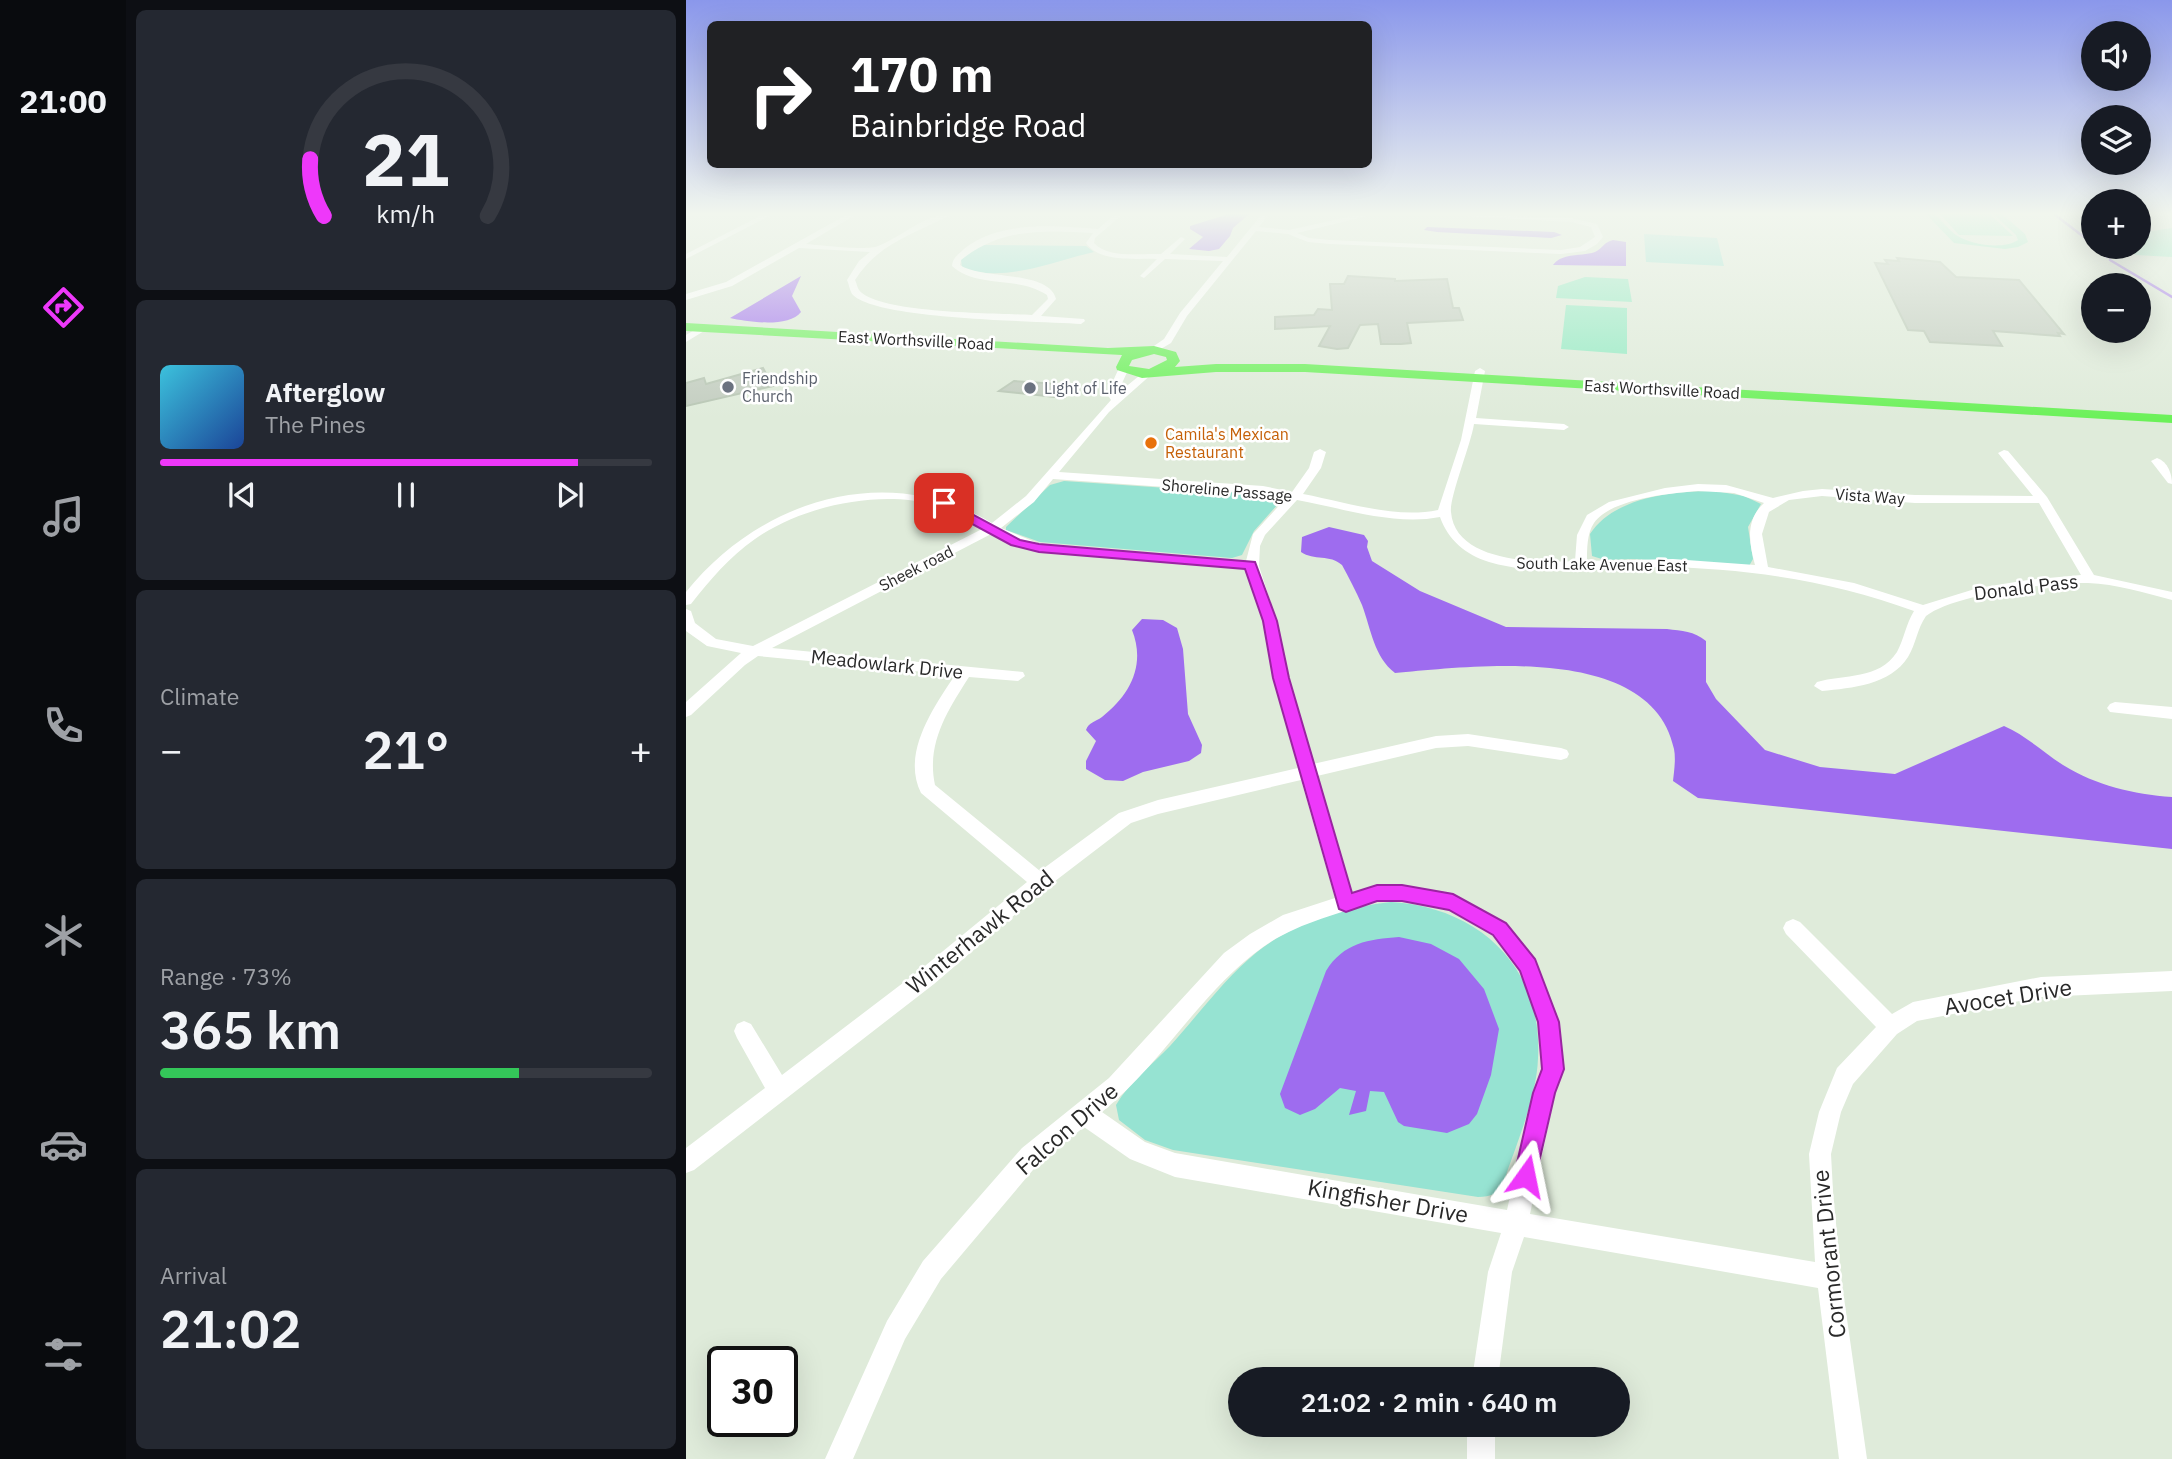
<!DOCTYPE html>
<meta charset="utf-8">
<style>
body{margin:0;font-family:"IBM Plex Sans",sans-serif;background:#242831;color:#f1f3f6;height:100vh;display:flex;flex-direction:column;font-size:26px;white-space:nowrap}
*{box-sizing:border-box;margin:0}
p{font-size:23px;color:#9ea1a6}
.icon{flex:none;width:38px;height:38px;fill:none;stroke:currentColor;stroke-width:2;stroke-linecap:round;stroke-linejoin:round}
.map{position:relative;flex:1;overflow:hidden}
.side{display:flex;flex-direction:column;gap:10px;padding:10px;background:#0d0f14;width:560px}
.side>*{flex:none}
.guide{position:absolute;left:21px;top:21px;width:665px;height:147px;border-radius:10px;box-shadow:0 7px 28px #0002;background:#202124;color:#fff;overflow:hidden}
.fabs{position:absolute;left:1395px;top:21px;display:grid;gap:14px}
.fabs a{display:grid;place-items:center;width:70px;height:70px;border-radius:50%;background:#171b24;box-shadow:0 7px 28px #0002;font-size:35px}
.speed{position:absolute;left:21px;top:1346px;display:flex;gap:14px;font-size:35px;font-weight:700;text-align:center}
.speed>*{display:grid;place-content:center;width:91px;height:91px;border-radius:50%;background:#171b24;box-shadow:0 7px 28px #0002;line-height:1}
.speed .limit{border:4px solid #111;border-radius:10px;background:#fff;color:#111}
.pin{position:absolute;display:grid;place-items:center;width:60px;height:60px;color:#fff;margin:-30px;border-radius:14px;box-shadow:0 4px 10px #0006}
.me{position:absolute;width:77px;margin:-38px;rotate:12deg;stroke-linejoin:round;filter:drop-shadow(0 0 5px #0008)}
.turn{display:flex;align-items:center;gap:24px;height:147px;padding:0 28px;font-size:32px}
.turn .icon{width:91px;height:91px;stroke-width:2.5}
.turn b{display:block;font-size:49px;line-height:60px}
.big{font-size:52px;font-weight:600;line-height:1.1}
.side .card{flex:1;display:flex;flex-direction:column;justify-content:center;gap:10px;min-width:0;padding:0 24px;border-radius:10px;background:#242831}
.side .dial{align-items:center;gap:0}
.dial svg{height:182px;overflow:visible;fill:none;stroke:#363941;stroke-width:7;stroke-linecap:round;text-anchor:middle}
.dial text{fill:#f1f3f6;stroke:none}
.song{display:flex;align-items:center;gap:21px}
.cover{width:84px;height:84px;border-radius:10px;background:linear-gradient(135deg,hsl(190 70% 55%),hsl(220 70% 35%))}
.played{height:7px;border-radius:4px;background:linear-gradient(90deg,#ee38fa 85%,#363941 85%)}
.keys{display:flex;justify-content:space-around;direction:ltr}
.heat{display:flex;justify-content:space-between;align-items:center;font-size:38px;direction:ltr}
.charge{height:10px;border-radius:5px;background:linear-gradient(90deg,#34c759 73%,#363941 0)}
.trip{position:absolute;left:542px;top:1367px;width:402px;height:70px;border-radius:35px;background:#171b24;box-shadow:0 7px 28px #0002;font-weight:600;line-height:70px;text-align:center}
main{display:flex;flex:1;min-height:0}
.tab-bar{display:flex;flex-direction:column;width:126px;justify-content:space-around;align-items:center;background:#090b0e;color:#9ea1a6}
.tab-bar .icon{width:49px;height:49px}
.tab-bar .on{color:#ee38fa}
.tab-bar b{font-size:32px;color:#f1f3f6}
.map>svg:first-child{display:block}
.green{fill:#96e3d2}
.pitch{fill:#91eac2}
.water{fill:#9e6cef}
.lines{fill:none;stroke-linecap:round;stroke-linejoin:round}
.stream{stroke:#9e6cef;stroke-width:2.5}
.building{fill:#c3cdc0;stroke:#b8c6b4;stroke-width:2}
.minor{fill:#fff;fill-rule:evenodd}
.major{fill:#6bf159;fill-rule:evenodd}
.route{fill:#ee38fa;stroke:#9b24a2;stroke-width:2}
.worship-dot{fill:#6b7280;stroke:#fff;stroke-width:2.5}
.food-dot{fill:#e8710a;stroke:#fff;stroke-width:2.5}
.labels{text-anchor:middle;stroke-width:5;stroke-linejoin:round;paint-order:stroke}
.far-street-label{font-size:16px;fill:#292929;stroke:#fff}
.far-worship-label{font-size:16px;fill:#5b616d;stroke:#fff;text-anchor:start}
.far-food-label{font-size:16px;fill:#c56008;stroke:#fff;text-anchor:start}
.street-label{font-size:19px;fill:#292929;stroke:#fff}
.near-street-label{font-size:23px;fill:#292929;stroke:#fff}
</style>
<main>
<nav class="tab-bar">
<b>21:00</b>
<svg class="icon on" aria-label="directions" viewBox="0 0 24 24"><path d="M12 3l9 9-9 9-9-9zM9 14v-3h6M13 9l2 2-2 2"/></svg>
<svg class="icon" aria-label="music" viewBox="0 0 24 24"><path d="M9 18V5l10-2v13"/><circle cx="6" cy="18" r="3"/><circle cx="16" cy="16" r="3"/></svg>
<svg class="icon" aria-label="phone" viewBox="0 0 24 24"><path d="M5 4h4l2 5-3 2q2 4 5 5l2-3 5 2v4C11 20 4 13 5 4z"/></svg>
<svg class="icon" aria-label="climate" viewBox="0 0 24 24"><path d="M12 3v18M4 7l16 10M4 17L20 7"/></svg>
<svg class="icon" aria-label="car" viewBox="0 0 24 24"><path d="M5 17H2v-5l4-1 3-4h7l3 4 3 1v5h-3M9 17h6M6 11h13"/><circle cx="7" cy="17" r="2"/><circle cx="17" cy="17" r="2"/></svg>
<svg class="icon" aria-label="filters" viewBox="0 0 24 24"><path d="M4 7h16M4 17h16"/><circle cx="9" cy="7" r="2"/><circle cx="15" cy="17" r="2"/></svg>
</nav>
<section class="side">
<div class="card dial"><svg viewBox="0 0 100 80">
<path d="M14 69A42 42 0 1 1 86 69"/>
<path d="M14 69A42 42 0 0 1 8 44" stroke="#ee38fa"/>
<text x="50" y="56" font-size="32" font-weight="700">21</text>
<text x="50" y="72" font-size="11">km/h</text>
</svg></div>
<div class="card">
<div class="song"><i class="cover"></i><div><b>Afterglow</b><p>The Pines</p></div></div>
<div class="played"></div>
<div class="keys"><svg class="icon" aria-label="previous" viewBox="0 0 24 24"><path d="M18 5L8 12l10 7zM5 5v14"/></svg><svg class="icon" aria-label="pause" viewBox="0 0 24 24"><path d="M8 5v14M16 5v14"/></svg><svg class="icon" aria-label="next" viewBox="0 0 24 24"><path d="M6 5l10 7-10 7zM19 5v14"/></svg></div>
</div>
<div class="card"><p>Climate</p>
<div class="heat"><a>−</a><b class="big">21°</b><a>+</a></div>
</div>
<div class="card"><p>Range · 73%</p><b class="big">365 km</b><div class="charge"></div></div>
<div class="card"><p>Arrival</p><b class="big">21:02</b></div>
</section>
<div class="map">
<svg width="1486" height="1459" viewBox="0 0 1486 1459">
<rect width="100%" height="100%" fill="#dfebda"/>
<g class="green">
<path d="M958 234 1031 238 1038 266 960 262Z"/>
<path d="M293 245 400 246 408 252C364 262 320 283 276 268L275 259Z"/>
<path d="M378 481 584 495 593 500V503L568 531 556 555 546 558 354 542 320 530V527L364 485Z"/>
<path d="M1029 491 1058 496 1075 504 1062 527 1067 559 1063 566 947 559 919 560 906 556 904 534C928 497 987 491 1029 491Z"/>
<path d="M705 902C792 907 857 966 852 1058 851 1096 830 1145 818 1181 813 1194 805 1197 792 1197L487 1150 459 1140 433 1120 430 1105C443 1082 466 1065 484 1046 512 1015 539 978 571 952 607 923 659 907 705 902Z"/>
</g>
<g class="pitch">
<path d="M1240 214H1249C1256 221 1263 230 1270 235 1285 245 1317 250 1332 240L1330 235 1307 214H1316L1339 234 1342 242 1332 247 1319 249 1268 243Z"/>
<path d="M1254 214H1304L1327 236 1273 235Z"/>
<path d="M1486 228V257L1449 255 1442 247H1452L1453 233Z"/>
<path d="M899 277 942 279 946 302 870 298 872 286Z"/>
<path d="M880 305 941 308V354L875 349Z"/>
</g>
<g class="water">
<path d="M543 214H563L547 228 544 236 533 249 523 251 503 249 517 237 504 229V226Z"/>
<path d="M741 227 868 232 876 235 865 238 751 232 738 230Z"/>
<path d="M927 240 940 242V266L867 265C877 252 895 257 909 252 917 248 918 242 927 240Z"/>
<path d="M115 276 106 296 115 312C103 328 62 322 44 318Z"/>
<path d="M643 527 678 535 682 541 681 547 686 561 734 591 820 627 981 629C996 631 1008 631 1020 641V682L1030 699 1079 750 1134 767 1209 774 1318 726C1339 735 1357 752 1377 765 1411 786 1447 794 1486 797V849L1012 798 987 781C988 772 990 759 988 749 966 643 787 666 709 673 688 657 685 629 676 605 670 591 663 578 656 565 644 554 628 561 615 552L616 537Z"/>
<path d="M456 619 477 620 491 628 497 649 502 714 516 745 515 753 503 761 457 772 437 781 419 780 400 769V761L410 741 400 730C403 722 409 722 416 717 444 695 460 665 446 630Z"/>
<path d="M713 937 745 944 773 959 798 989 813 1029 805 1075 791 1114 783 1124 761 1133 718 1126 712 1122 698 1092 684 1091 680 1111 663 1115 670 1091 654 1088 629 1109 614 1115 599 1108 594 1094 640 971C657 943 683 939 713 937Z"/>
</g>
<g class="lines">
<g class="stream">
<path d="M1368 214 1407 244"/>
<path d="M1411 247 1421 257"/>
<path d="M1424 260 1486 297"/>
</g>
</g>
<g class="building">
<path d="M1211 258 1254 262 1270 277 1333 280 1378 334 1372 333 1374 336 1307 331 1316 346 1244 342 1238 331 1222 330 1189 263 1202 264 1199 260 1213 261Z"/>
<path d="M662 276 709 279V281L761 279 767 308H773L777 320 721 323 725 343 715 344H695L692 324 674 325 662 348 651 349 633 346 644 326 589 329V317L628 315 632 309 646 310 644 284H658Z"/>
<path d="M77 368 87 386 0 406V383L18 378 20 384Z"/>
<path d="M328 381 374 384 370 388 380 389 378 398 313 391Z"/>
</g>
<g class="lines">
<g class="minor">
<path d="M78 214H87L0 259V254Z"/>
<path d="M162 214H171L120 244C134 245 181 251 192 246 218 236 237 214 267 214 230 233 192 243 169 280 171 284 171 287 173 290 191 314 314 313 346 315L362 299 361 295C331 275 291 289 266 266 267 257 272 255 278 249 315 220 368 226 412 229L429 214H437L409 238 408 243C422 259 455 253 475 254L495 237 499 239 484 254 541 257 576 214H583L573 227 603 230 675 214H690L611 233 623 238 644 240 875 250 894 247 909 237 905 227 885 222 741 214 885 218 911 224 917 237 911 244 899 251 875 254 644 244 622 242 602 234 570 231 501 316 485 343 468 353 463 350 465 348 478 339 494 313 537 261 479 259 458 278 454 276 471 259C449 258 414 263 400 243L407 233C358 230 314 228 275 260L274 265C296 280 363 270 370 299L355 316 398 319 399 321 395 324C354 321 192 320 167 295 164 292 163 284 161 280L173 261 184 252 113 248 46 286 0 300V294L40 282Z"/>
<path d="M15 326 23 328 0 342V335Z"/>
<path d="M438 365 443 368 431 394 459 371 467 373 423 412 373 472 577 486 606 492 623 468 628 452 634 449 640 452 635 468 617 494C660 502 709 519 752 510L775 440 789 371 794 368 799 371 790 418 878 424 883 427 878 430 788 424C785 444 763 498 765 512 769 563 853 563 889 561L891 535 901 515 923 502 979 488 1012 484 1040 485 1087 498 1117 491 1136 489 1229 495 1347 496 1312 453 1318 450 1322 451 1361 497 1408 575 1486 592V600C1459 593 1430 584 1402 583 1365 582 1268 594 1240 616 1231 629 1230 644 1222 657 1204 685 1166 688 1136 691L1128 686 1131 682C1158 674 1193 680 1211 652 1218 639 1220 624 1228 611 1146 581 1061 568 973 567 917 567 858 578 803 562 780 555 762 540 754 517 708 526 656 508 611 500L579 535 574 546 573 566 591 622 602 679 627 764 750 736 782 734 875 748 881 750 883 754 881 758 875 760 782 746 750 748 631 776 666 893 691 885H716L767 894 820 923 849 959 872 1022 878 1069 869 1093 844 1214 1129 1262 1123 1154 1133 1112 1151 1068 1190 1027 1100 934 1097 928 1100 922 1107 919 1114 922 1206 1014 1227 1002 1355 977 1486 971V991L1355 997 1231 1021 1211 1034 1167 1084 1155 1112 1145 1154 1147 1191 1155 1277 1181 1459H1153L1132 1288 838 1237 826 1272 812 1379H786L802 1272 815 1233 489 1177 444 1159 398 1127 352 1164 255 1279 219 1339 167 1459H139L201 1321 237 1261 336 1148 423 1078 538 953 564 934 597 915 649 898 615 780 472 814 445 823 360 888 248 984 8 1170 0 1173V1148L79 1088 51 1038 48 1031 51 1024 58 1021 65 1024 96 1075 234 970 341 882 235 793C215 753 248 707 269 675L72 656 59 665 5 715 0 717V702L55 653 21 646 0 631V609L5 611 9 623 30 639 67 646 298 528C282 519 267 509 249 505 193 489 116 506 69 539 43 557 24 580 5 604L0 605V592C74 500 200 460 306 523L340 496 425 400 421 394 433 368ZM367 479 577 494 600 498 567 534 560 561 354 544 315 528 348 502ZM1012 491 1048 493 1078 503C1059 520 1063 543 1069 565L987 559 901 561C901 549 901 533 908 523 924 499 985 493 1012 491ZM1136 496 1229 503H1353L1395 575 1342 580 1292 588 1237 605 1168 583 1082 567 1076 534 1083 512 1103 500ZM307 533 335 547 353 552 560 569 577 622 588 679 612 768 472 800 433 813 354 871 249 785C240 743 262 710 283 677L332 681 339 676 337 672 86 648ZM691 901H716L763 910 806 935 834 971 852 1022 856 1069 847 1093 821 1210 489 1153 459 1142 416 1112C475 1065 516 990 577 947 611 923 652 914 691 901Z"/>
<path d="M1471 458C1482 462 1486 474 1486 484L1482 483 1465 461Z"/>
<path d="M1429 702 1486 707V719L1424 712 1421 708 1424 704Z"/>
<rect x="781" y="1424" width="28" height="35"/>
</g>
<path class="major" d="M0 323 422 348 468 346 490 352 494 361 489 367 530 364H619L1486 415V423L619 372H530L456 378 431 370 430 367 436 355 0 331ZM468 354 480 357 481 360 463 369 443 366 446 360Z"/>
</g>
<linearGradient id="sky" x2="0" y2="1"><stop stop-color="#8a97eb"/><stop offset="0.51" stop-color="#f1f6ee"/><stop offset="1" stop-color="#f1f6ee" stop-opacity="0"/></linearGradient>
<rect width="1486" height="419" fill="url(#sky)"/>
<path class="route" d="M258 499 334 540 353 544 569 562 591 621 603 678 666 893 691 885H716L767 894 820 923 849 959 873 1022 878 1069 869 1093 848 1184 840 1188 832 1184 828 1176 847 1093 856 1069 852 1022 834 971 807 935 763 910 716 901H691L660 912 653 909 587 678 577 621 559 569 353 552 325 545 253 506V500Z"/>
<g class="worship-dot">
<circle cx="42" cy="387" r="7"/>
<circle cx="344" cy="388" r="7"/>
</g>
<circle class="food-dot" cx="465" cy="443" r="7"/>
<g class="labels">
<g class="far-street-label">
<text transform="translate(230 340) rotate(3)" y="6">East Worthsville Road</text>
<text transform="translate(976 389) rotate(3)" y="6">East Worthsville Road</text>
<text transform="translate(541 490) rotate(5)" y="6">Shoreline Passage</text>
<text transform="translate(1184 496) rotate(4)" y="6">Vista Way</text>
<text transform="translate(916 564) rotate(1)" y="6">South Lake Avenue East</text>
<text transform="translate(230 568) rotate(-27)" y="6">Sheek road</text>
</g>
<g class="far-worship-label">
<text x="56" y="384">Friendship<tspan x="56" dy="18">Church</tspan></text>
<text x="358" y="394">Light of Life</text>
</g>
<g class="far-food-label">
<text x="479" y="440">Camila's Mexican<tspan x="479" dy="18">Restaurant</tspan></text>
</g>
<g class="street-label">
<text transform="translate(1340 587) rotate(-7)" y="7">Donald Pass</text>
<text transform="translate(201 664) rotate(6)" y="7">Meadowlark Drive</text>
</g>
<g class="near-street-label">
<text transform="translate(294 932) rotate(-39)" y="8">Winterhawk Road</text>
<text transform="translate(1322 997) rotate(-9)" y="8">Avocet Drive</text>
<text transform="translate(381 1129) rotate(-41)" y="8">Falcon Drive</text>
<text transform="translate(702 1201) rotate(10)" y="8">Kingfisher Drive</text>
<text transform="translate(1143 1254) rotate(-96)" y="8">Cormorant Drive</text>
</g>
</g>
</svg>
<div class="fabs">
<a><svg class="icon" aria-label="sound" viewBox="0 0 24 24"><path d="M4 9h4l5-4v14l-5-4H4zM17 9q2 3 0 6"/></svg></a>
<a><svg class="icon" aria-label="layers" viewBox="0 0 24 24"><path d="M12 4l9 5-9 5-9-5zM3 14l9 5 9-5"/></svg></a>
<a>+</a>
<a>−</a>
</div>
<div class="speed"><div class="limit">30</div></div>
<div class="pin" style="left:258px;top:503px;background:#d93025"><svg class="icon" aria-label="arrive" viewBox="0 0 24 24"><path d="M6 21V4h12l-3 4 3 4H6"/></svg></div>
<svg class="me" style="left:840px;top:1176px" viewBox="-20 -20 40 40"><path d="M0-17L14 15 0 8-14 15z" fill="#ee38fa" stroke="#fff" stroke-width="4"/></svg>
<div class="trip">21:02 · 2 min · 640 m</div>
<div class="guide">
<div class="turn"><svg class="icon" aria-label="right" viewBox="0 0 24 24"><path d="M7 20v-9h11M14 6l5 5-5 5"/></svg><div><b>170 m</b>Bainbridge Road</div></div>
</div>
</div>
</main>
